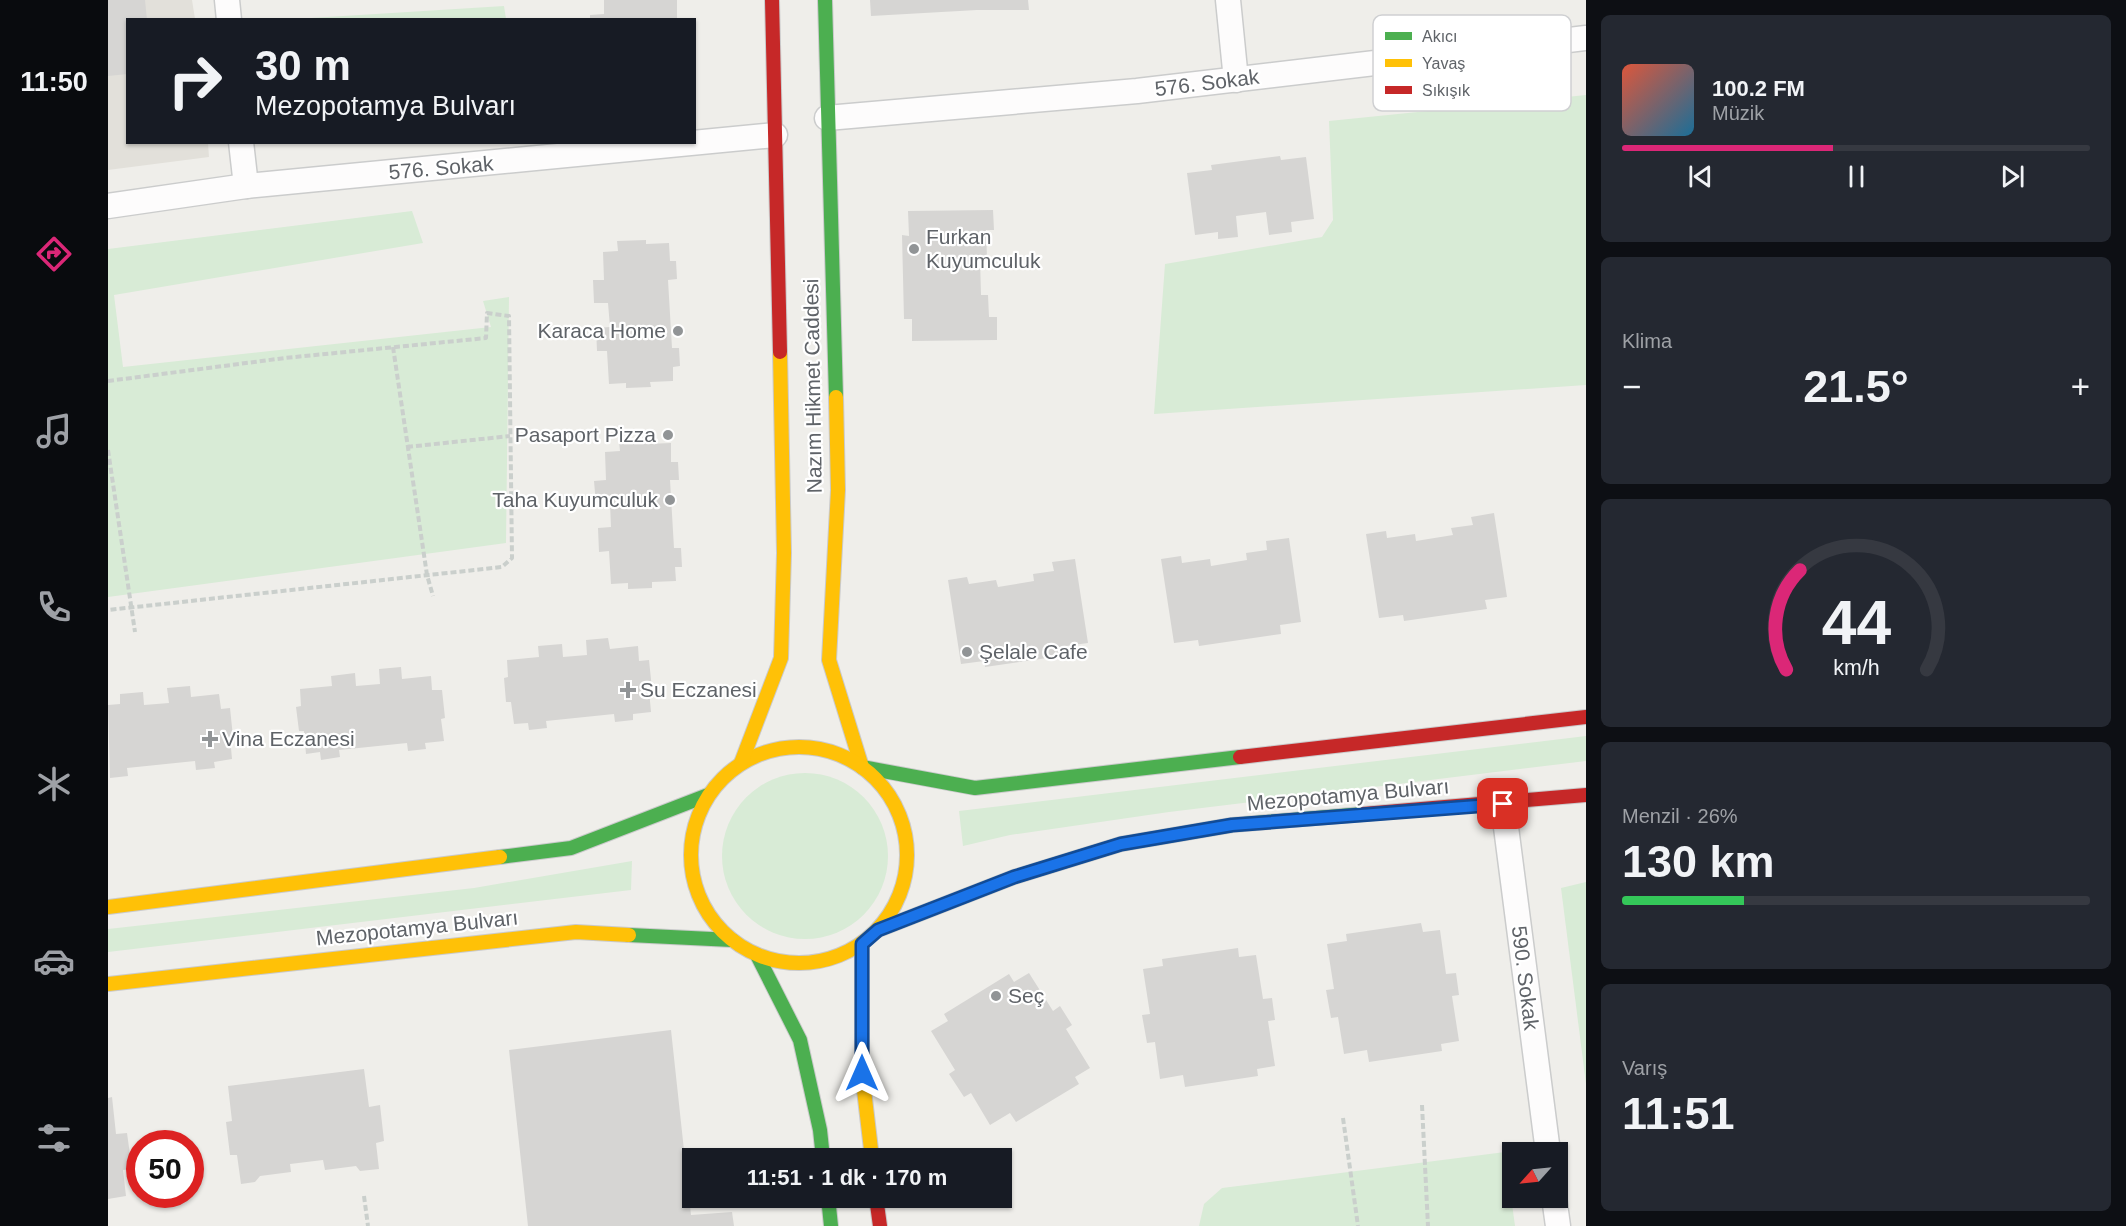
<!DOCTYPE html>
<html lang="tr">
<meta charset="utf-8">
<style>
body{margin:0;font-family:Arial,sans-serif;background:#242831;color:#f1f3f6;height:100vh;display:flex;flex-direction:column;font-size:22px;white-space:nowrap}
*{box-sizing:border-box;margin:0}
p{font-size:20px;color:#9ea1a6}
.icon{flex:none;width:33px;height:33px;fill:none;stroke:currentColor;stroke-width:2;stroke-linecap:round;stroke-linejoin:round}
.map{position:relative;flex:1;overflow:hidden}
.details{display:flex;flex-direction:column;gap:15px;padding:15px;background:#0d0f14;width:540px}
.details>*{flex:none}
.top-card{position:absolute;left:18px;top:18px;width:570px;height:126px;border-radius:0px;box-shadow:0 2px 4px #0004;background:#171b24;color:#f1f3f6;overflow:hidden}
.needle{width:39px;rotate:243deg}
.buttons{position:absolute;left:1394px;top:1142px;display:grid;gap:12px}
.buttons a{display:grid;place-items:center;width:66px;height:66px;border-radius:0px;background:#171b24;box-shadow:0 2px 4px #0004;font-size:30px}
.speed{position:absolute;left:18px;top:1130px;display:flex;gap:12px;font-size:30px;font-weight:700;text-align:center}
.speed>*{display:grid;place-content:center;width:78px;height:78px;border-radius:50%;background:#171b24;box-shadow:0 2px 4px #0004;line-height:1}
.speed .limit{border:9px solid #d22;background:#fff;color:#111}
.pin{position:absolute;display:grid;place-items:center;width:51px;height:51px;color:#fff;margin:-26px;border-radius:12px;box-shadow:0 3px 9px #0006}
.me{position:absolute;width:66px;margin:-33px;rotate:0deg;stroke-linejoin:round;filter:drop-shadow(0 0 4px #0008)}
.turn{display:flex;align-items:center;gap:21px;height:126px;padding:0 30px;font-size:27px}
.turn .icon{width:78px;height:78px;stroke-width:2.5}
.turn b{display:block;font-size:42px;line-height:51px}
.big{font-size:45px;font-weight:800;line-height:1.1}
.details .tile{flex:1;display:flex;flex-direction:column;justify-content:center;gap:9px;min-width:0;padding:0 21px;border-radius:9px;background:#242831}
.details .dial{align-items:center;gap:0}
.dial svg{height:156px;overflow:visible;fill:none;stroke:#363941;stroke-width:7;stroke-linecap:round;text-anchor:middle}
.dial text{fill:#f1f3f6;stroke:none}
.song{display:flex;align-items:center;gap:18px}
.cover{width:72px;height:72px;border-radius:9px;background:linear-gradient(135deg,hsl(10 70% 55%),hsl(200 70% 35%))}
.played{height:6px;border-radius:3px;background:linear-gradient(90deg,#db2777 45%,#363941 45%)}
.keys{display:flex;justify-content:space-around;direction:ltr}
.heat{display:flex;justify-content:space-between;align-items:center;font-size:33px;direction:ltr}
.charge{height:9px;border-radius:4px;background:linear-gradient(90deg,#34c759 26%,#363941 0)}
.trip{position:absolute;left:574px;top:1148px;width:330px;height:60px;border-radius:0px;background:#171b24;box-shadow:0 2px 4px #0004;font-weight:800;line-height:60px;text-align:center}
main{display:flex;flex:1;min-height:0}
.dock{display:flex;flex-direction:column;width:108px;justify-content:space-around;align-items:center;background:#090b0e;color:#9ea1a6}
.dock .icon{width:42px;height:42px}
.dock .on{color:#db2777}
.dock b{font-size:27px;color:#f1f3f6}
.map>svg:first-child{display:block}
.education{fill:#e2e0da}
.green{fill:#d8ebd6}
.building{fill:#d6d5d3}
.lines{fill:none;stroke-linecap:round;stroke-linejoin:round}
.street-casing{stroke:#cbcccc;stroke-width:27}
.fast-casing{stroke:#cacacb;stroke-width:16}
.slow-casing{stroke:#cacacb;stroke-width:16}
.jam-casing{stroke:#cacacb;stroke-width:16}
.path{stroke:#cacfcc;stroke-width:4;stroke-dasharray:6 3;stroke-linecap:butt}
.street{stroke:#fdfcfc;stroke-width:24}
.fast{stroke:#4caf50;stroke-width:14}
.slow{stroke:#ffc107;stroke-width:14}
.jam{stroke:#c62828;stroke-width:14}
.route-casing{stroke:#114b97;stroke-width:15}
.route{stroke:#1a73e8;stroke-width:10}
.poi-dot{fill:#919496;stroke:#fff;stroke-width:2}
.labels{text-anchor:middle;stroke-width:4.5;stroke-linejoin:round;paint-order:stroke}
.street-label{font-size:21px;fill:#5f6368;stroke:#fff}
.poi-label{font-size:21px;fill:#5f6368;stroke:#fff;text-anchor:start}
.key{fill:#fff;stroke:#cfd0d2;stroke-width:1.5}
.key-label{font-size:16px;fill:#5f6368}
</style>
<main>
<nav class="dock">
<b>11:50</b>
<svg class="icon on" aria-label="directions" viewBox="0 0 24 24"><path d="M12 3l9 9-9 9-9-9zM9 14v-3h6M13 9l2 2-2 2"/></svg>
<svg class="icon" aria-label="music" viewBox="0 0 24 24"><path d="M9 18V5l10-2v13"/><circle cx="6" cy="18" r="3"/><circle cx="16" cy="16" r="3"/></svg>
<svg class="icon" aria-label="phone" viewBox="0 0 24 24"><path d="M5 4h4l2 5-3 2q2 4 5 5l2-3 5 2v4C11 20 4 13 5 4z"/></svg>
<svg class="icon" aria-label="climate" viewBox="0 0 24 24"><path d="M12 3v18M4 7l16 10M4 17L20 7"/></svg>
<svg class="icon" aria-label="car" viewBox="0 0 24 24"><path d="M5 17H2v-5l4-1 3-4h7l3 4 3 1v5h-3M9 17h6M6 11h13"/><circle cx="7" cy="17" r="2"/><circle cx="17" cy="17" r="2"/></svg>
<svg class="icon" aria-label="filters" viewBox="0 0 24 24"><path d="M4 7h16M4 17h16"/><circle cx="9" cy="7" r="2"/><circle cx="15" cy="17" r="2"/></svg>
</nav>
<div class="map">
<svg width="1478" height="1226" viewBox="0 0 1478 1226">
<rect width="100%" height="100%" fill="#efeeea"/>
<path class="education" d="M0 0H84L87 19 20 20V142L100 143 101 157 0 170Z"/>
<g class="green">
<path d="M396 6 398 19H187Z"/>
<path d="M1478 95V385L1046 414 1057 264 1214 237 1225 220 1221 121Z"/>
<path d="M304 211 315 243 6 295 15 367 383 327 375 301 401 297 398 543 0 597V249Z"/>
<path d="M1478 736V761L1061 812 902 835 855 846 851 811Z"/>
<circle cx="697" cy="856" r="83"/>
<path d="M524 861 523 890 0 952V929L366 888Z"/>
<path d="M1478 882V1084L1453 888Z"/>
<path d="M1397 1152 1407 1226H1091L1096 1204 1114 1188Z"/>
</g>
<g class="building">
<path d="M0 0H37L39 20H20V74L0 76Z"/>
<path d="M496 0H569V20H482V15L496 14Z"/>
<path d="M762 0H920L921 10H869L763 16Z"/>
<path d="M1172 156 1173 160 1198 157 1206 219 1183 222 1184 232 1161 235 1158 212 1128 216 1130 237 1110 239V232L1087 235 1079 173 1104 170 1103 165Z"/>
<path d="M885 210 886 230H878L879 258 872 259 873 295H880L881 317H889V340L804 341V319H796L794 235 801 236 800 211Z"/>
<path d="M538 240V244L561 243 562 261H568L569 279 560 280 564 348H571L572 366 565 367V381L542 382 543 387 518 388V383L501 384 499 351H489L488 328 502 327 500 303H486L485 280H496L495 252 510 251 509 241Z"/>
<path d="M540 440V444L563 443V462H570L571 480H562L566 548H573L574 567H567L568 581 544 582V588L520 589V583L503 584 501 551 491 552 490 528 503 527 502 503 488 504 486 481 498 480 497 452 512 451 511 441Z"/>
<path d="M1386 513 1399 597 1377 600 1379 609 1296 621 1295 615 1271 618 1258 534 1278 531 1279 538 1307 534 1308 541 1345 535 1343 528 1365 525 1363 517Z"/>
<path d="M1181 538 1193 622 1172 625 1173 634 1091 646 1090 640 1066 643 1053 559 1073 556 1074 563 1102 559 1103 566 1139 560 1138 553 1159 550 1158 541Z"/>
<path d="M967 559 980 643 958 646 960 655 877 667 876 661 853 664 840 580 859 577 861 584 888 580 890 587 926 581 925 574 946 571 944 562Z"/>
<path d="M500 638 502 649 530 646 531 661 541 660 544 689 541 690 543 712 525 714V720L507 722 506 714 438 721 439 728 421 730 420 723 406 724 403 702H398L396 678 400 677 399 660 431 657 430 646 454 644 455 657 479 655 478 640Z"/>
<path d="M293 667 294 679 323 676 324 690H334L337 718 333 719 336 741 317 743 318 749 300 751 299 743 231 750 232 757 213 760 212 752 198 754 196 731H191L188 707 193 706 192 689 224 686 223 676 247 673 248 686 272 684 271 669Z"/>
<path d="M82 686 83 697 111 694 113 709 122 708 125 737H122L124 759 106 762 107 768 88 770 87 761 19 768 20 776 2 778 0 705 12 704V694L35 692 36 705 61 703 59 688Z"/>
<path d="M1313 923 1315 932 1332 930 1338 974 1348 973 1351 995 1344 996 1351 1041 1333 1044 1334 1051 1261 1062 1259 1050 1236 1054 1230 1017 1223 1018 1218 990 1226 989 1219 944 1239 941 1238 934Z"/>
<path d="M1130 948 1131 957 1148 955 1155 999 1164 998 1167 1020 1160 1021 1167 1066 1149 1069 1150 1076 1077 1087 1075 1075 1052 1079 1047 1042 1039 1043 1034 1015 1042 1014 1035 969 1055 966 1054 959Z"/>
<path d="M921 973 945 1011 952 1006 964 1025 958 1029 982 1068 967 1077 971 1084 908 1122 902 1113 882 1125 863 1093 856 1097 841 1074 847 1070 823 1031 840 1021 836 1014 901 974 906 982Z"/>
<path d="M563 1030 583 1215 624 1212 626 1226H420L401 1050Z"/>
<path d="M256 1069 261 1107 272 1105 276 1141 268 1143 271 1169 252 1171 248 1166 217 1170 215 1160 182 1164 183 1172 152 1176 147 1182 133 1184 129 1155H122L118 1122 124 1121 120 1086Z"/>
<path d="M4 1097 8 1134 19 1133 24 1169 15 1170 18 1196 0 1199V1098Z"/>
</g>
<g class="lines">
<defs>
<g id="street">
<path d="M119 0 121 20"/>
<path d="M1120 0 1128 80"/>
<path d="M719 118 1029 91 1478 38"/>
<path d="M133 142 138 186"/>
<path d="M0 206 138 186 667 135"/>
<path d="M1395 804 1440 1152"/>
<path d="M1446 1197 1450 1226"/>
</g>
<g id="fast">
<path d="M717 0 728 397"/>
<path d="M754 767 867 788 1132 757"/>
<path d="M392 857 463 848 600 795"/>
<path d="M770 930 906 877 1013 844 1124 825 1255 814"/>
<path d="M521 935 624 940"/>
<path d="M649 955 692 1040 712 1130 715 1158"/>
<path d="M720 1197 723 1226"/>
</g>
<g id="slow">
<path d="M728 397 730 490 721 660 754 767"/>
<circle cx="691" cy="855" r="108"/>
<path d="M633 763 673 658 676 553 672 352"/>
<path d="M0 907 392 857"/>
<path d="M754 944V1073L764 1158"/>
<path d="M0 984 468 932 521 935"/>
</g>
<g id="jam">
<path d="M664 0 672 352"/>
<path d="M1132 757 1478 717"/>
<path d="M1255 814 1478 795"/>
<path d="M768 1197 772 1226"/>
</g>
</defs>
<use href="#street" class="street-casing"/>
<use href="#fast" class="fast-casing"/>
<use href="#slow" class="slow-casing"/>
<use href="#jam" class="jam-casing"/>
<g class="path">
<path d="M285 347 319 575 325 596"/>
<path d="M0 381 177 358 378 338 379 313 401 316 404 558 394 567 0 610"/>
<path d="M299 447 402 436"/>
<path d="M0 450 27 632"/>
<path d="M1314 1105 1320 1226"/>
<path d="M1235 1118 1250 1226"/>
<path d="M256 1196 260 1226"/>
</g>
<use href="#street" class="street"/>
<use href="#fast" class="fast"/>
<use href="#slow" class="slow"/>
<use href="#jam" class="jam"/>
</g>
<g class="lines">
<defs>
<path id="route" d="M754 1073V944L770 930 906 877 1013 844 1124 825 1395 804"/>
</defs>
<use href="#route" class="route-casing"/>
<use href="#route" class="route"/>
</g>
<g class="poi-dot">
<circle cx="806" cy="249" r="6"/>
<circle cx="570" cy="331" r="6"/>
<circle cx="560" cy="435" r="6"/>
<circle cx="562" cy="500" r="6"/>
<circle cx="859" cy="652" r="6"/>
<path d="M517 681h6v6h6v6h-6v6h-6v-6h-6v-6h6z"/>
<path d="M99 730h6v6h6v6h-6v6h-6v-6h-6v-6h6z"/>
<circle cx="888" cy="996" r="6"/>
</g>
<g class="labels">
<g class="street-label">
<text transform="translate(1099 83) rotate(-7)" y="7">576. Sokak</text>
<text transform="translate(333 168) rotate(-5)" y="7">576. Sokak</text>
<text transform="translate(705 386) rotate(-91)" y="7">Nazım Hikmet Caddesi</text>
<text transform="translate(1240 795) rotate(-5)" y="7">Mezopotamya Bulvarı</text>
<text transform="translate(309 928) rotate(-6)" y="7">Mezopotamya Bulvarı</text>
<text transform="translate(1417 978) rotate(83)" y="7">590. Sokak</text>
</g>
<g class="poi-label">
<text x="818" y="244">Furkan<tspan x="818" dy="24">Kuyumculuk</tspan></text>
<text x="558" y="338" text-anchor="end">Karaca Home</text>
<text x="548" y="442" text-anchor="end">Pasaport Pizza</text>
<text x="550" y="507" text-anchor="end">Taha Kuyumculuk</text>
<text x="871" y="659">Şelale Cafe</text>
<text x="532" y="697">Su Eczanesi</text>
<text x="114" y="746">Vina Eczanesi</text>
<text x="900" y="1003">Seç</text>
</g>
</g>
<rect x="1265" y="15" width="198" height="96" rx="9" class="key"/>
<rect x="1277" y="32" width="27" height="8" fill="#4caf50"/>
<rect x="1277" y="59" width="27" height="8" fill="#ffc107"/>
<rect x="1277" y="86" width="27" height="8" fill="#c62828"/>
<g class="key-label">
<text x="1314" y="42">Akıcı</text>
<text x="1314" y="69">Yavaş</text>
<text x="1314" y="96">Sıkışık</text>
</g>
</svg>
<div class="buttons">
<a><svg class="needle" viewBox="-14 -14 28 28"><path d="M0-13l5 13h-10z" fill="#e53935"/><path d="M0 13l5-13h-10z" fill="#9ea1a6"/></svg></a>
</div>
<div class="speed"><div class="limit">50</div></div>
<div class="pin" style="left:1395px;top:804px;background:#d93025"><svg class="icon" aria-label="arrive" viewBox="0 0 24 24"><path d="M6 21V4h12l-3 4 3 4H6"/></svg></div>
<svg class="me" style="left:754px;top:1073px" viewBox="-20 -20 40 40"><path d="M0-17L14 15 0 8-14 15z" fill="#1a73e8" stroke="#fff" stroke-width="4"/></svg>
<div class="trip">11:51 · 1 dk · 170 m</div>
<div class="top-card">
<div class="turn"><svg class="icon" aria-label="right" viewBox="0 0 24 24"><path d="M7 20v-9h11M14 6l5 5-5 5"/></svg><div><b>30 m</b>Mezopotamya Bulvarı</div></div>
</div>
</div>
<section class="details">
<div class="tile">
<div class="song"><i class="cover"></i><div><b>100.2 FM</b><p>Müzik</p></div></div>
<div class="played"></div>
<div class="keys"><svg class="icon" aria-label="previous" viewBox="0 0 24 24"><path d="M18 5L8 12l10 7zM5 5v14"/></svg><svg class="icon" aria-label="pause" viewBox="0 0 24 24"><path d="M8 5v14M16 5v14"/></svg><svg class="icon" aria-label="next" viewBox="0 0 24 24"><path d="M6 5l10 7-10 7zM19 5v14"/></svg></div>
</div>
<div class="tile"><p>Klima</p>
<div class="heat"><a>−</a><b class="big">21.5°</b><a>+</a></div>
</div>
<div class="tile dial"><svg viewBox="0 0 100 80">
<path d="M14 69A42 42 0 1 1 86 69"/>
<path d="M14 69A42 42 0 0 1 21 18" stroke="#db2777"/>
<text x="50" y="56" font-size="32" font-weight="700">44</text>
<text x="50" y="72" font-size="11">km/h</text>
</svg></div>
<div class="tile"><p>Menzil · 26%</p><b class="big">130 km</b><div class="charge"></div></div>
<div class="tile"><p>Varış</p><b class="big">11:51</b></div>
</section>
</main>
